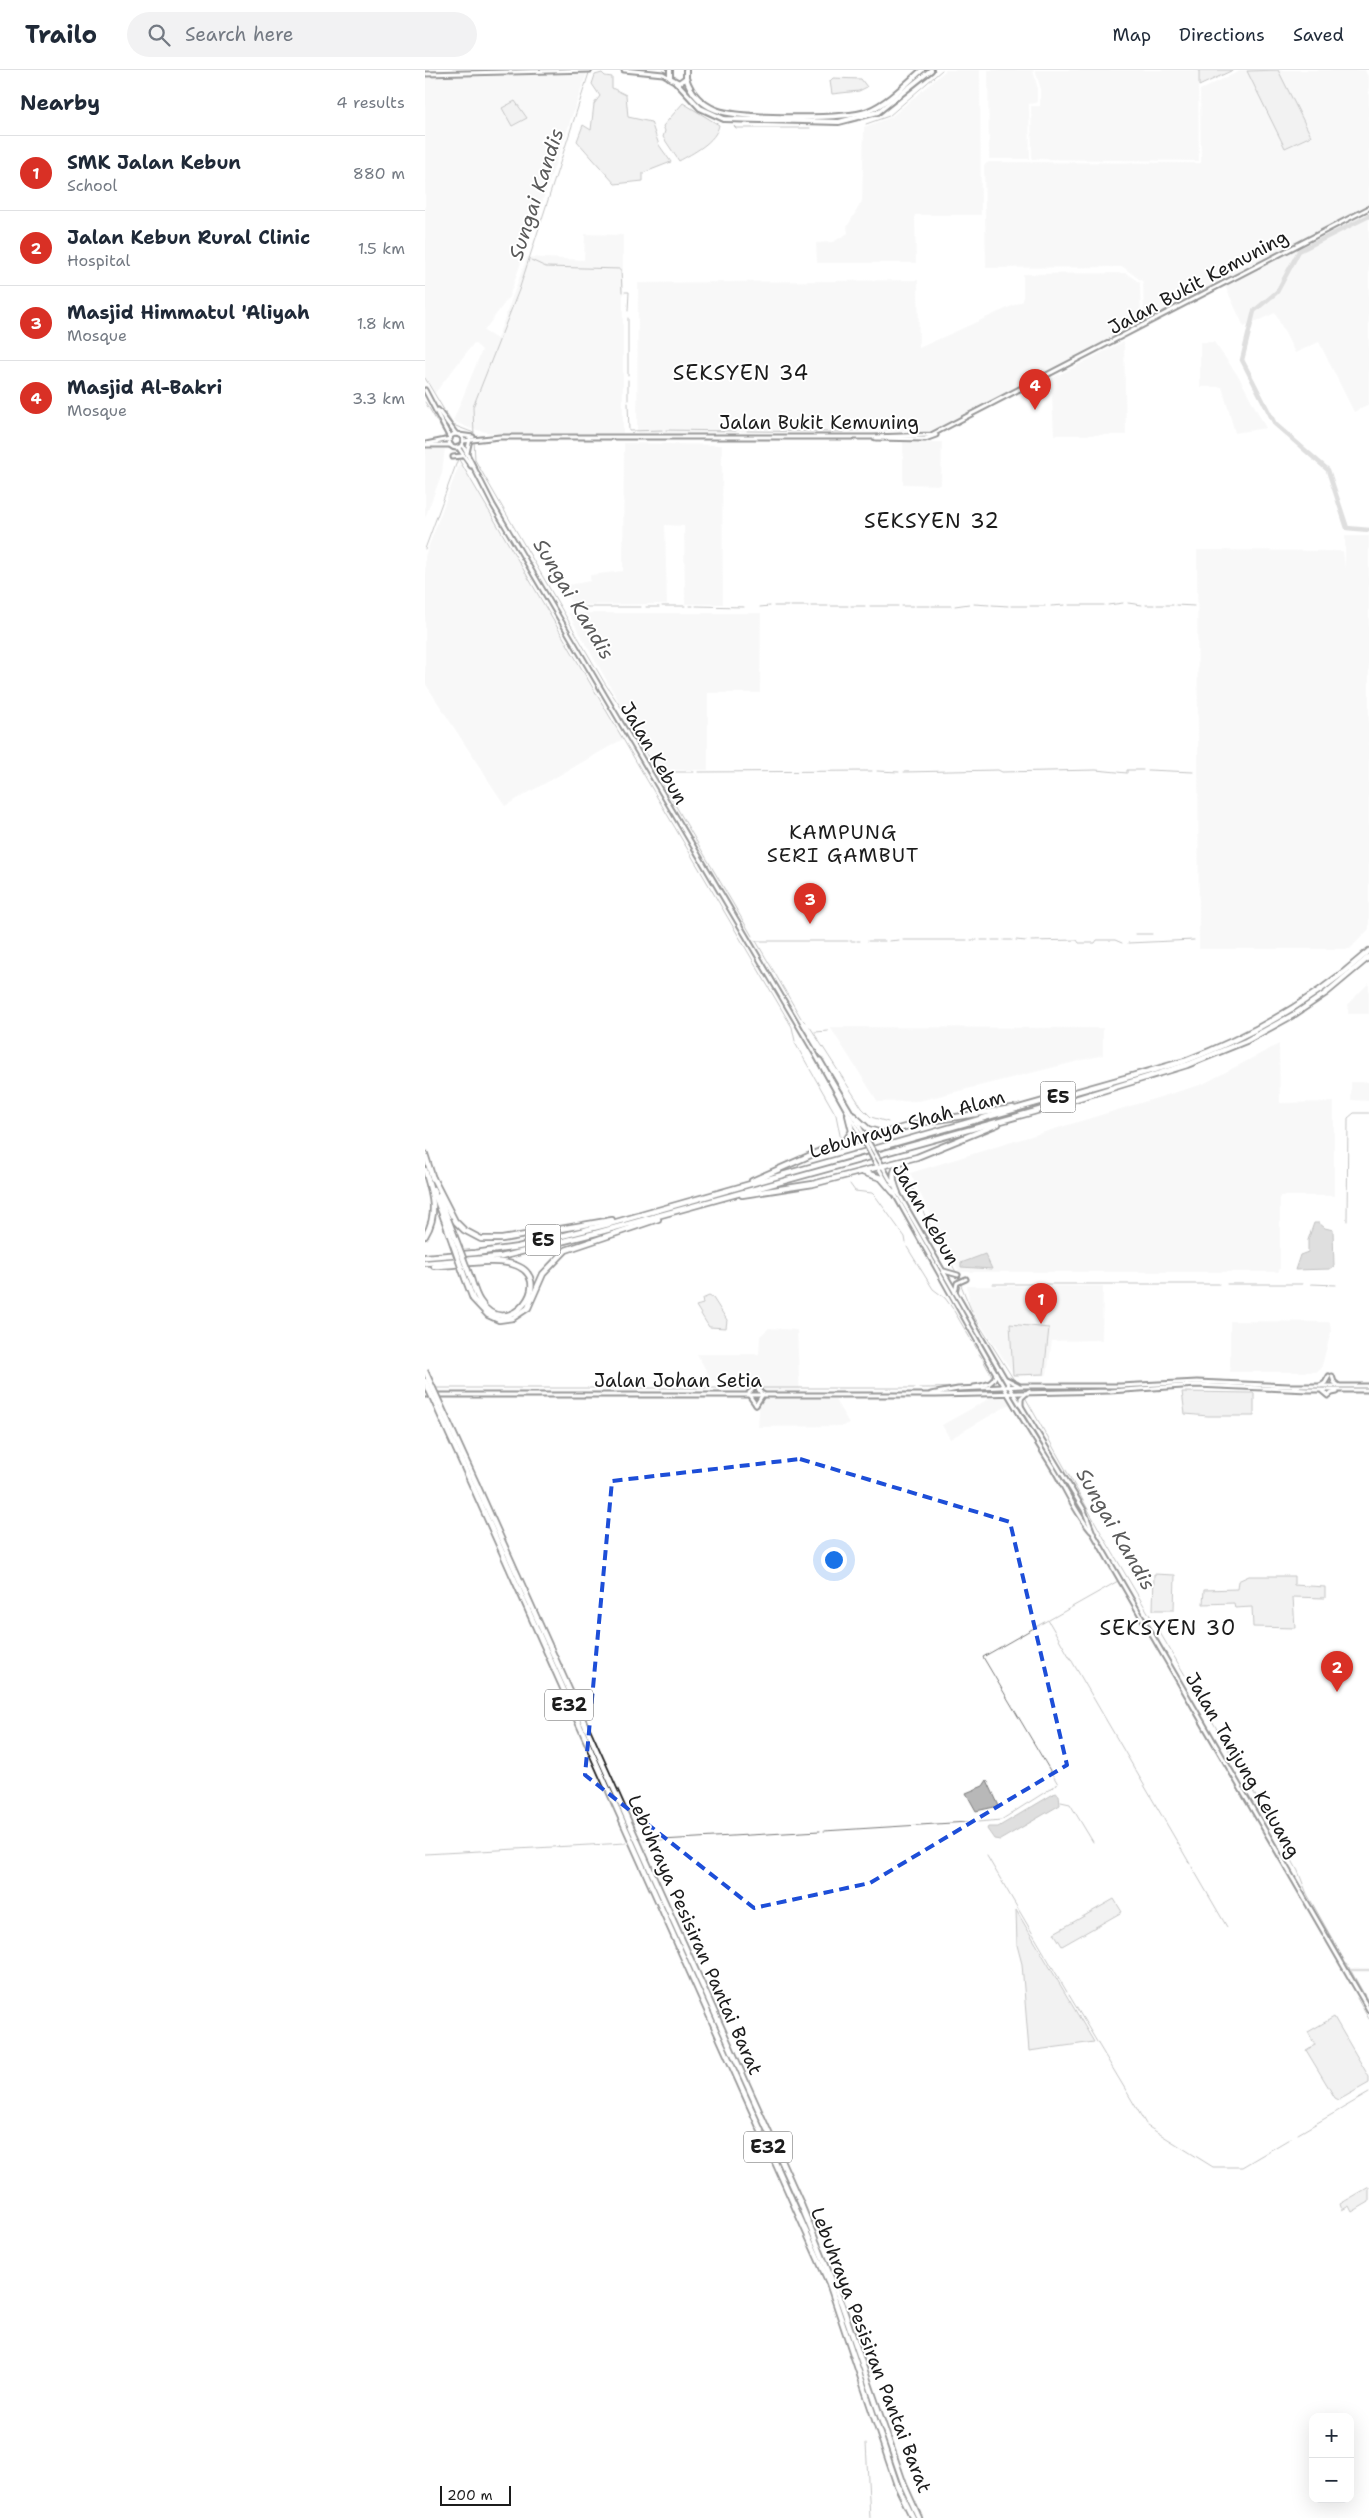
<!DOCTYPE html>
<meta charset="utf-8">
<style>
body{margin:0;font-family:"Shantell Sans",sans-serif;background:#f2f2f3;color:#1f2937}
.controls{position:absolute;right:15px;bottom:15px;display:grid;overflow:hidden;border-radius:10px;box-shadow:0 5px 20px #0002}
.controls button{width:45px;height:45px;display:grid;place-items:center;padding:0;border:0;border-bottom:1px solid #e0e1e3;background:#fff;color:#1f2937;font:25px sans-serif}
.scale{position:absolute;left:15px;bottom:12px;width:71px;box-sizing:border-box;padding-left:5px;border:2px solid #1c1c1c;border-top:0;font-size:14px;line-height:18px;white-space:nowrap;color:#1c1c1c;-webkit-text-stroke:4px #fff;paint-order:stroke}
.you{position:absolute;left:408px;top:1489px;width:18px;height:18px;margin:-12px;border:4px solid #fff;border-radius:50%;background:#1a73e8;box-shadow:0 0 0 8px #1a73e833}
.badge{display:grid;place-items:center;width:32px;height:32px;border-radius:50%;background:#d93025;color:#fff;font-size:16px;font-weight:700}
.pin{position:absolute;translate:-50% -41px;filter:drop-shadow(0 1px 2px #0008)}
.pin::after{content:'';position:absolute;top:26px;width:18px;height:15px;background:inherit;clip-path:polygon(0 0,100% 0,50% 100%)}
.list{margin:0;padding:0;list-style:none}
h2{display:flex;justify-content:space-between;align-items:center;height:65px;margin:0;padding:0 20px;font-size:21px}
h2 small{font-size:16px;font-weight:400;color:#747a83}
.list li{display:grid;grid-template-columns:32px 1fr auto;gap:15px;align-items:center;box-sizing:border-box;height:75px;padding:0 20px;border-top:1px solid #e0e1e3}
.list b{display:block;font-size:19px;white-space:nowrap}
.list p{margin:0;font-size:16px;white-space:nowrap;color:#747a83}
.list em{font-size:16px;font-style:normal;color:#747a83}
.icon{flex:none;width:28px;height:28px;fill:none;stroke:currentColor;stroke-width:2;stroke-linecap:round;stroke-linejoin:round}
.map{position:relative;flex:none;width:944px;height:2448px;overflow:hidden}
header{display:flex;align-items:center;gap:30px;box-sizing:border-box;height:70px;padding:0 25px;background:#fff;border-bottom:1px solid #e0e1e3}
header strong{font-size:24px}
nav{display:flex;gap:28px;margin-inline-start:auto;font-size:18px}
.search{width:350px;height:45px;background:#f2f2f3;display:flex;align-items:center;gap:12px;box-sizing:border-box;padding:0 18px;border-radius:28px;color:#747a83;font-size:19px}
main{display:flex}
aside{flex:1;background:#fff}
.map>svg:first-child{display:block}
.built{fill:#f0f0f0}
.green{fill:#e2e2e2;stroke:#7f7f7f}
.water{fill:#b8b8b8;stroke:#7a7a7a}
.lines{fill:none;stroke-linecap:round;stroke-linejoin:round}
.stream{stroke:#7a7a7a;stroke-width:1}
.canal{stroke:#b8b8b8;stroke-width:2.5}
.river{stroke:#b8b8b8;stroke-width:4.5}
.secondary-casing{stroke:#1c1c1c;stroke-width:7}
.primary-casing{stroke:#1c1c1c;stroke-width:8}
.highway-casing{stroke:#1c1c1c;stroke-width:8}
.secondary{stroke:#fff;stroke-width:3}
.primary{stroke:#fff;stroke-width:4}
.highway{stroke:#fff;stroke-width:4.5}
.secondary-bridge-casing{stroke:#1c1c1c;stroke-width:7;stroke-linecap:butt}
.highway-bridge-casing{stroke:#1c1c1c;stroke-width:8;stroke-linecap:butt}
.secondary-bridge{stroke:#fff;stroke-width:3}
.highway-bridge{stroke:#fff;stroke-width:4.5}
.marked{fill:none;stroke:#1d4ed8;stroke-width:4;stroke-dasharray:10 6;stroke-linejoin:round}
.labels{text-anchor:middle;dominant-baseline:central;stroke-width:4;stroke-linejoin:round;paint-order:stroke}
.shield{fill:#fff;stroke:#606060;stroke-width:1}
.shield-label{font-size:18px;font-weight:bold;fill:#1c1c1c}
.street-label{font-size:19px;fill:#1c1c1c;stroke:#fff}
.water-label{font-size:20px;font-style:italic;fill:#5a5a5a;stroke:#fff}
.neighbourhood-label{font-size:20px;letter-spacing:1px;fill:#1c1c1c;stroke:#fff}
.quarter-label{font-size:21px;letter-spacing:1px;fill:#1c1c1c;stroke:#fff}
</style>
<header>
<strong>Trailo</strong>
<div class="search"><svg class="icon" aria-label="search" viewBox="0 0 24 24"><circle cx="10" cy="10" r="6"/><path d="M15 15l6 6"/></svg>Search here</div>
<nav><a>Map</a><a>Directions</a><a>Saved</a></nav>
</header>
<main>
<aside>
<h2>Nearby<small>4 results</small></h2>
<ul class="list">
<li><span class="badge">1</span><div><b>SMK Jalan Kebun</b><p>School</p></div><em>880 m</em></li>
<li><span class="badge">2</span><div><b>Jalan Kebun Rural Clinic</b><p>Hospital</p></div><em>1.5 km</em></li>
<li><span class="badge">3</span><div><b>Masjid Himmatul 'Aliyah</b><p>Mosque</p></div><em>1.8 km</em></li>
<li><span class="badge">4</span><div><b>Masjid Al-Bakri</b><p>Mosque</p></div><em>3.3 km</em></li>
</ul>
</aside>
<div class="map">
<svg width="944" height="2448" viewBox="0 0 944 2448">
<rect width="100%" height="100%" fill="#fff"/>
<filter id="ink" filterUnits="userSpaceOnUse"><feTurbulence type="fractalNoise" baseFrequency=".02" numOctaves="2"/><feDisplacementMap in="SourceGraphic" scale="10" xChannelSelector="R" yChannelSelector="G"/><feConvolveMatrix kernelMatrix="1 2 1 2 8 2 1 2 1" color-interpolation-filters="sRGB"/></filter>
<g filter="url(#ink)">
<g class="built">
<polygon points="521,0 555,0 556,145 490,145 491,193 392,193 391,173 408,172 423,163 422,157 437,131 439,57 466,47"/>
<polygon points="563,0 608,0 612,16 612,33 604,34 605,89 564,89"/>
<polygon points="610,0 773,0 774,91 607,89 606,36 615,36 615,16"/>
<polygon points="817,0 940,0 944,9 944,134 721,251 719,246 718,212 698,197 561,198 559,95 564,92 776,93 775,20"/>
<polygon points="162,3 84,227 59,261 72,269 102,187 159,190 160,164 198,165 198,365 77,365 46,359 28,351 57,280 49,273 10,323 0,307 0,7"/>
<polygon points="944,142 944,334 929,342 894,272 870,283 850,243 819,257 800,216"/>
<polygon points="701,203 715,213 716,254 510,361 212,363 213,213 493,210 494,278 598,231 598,204"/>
<polygon points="699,271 701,365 629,365 626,309"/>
<polygon points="775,272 789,272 814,307 841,358 810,363 797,317 775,317"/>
<polygon points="478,372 517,372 516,415 478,414"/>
<polygon points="199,373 297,375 298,534 260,534 259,456 240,455 242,534 147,535 138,516 165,511 165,505 198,501"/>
<polygon points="20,378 17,403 0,448 0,379"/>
<polygon points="35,392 198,669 80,736 0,613 0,486"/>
<polygon points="920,466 944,466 944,859 925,879 774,879 772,480 918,481 920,497"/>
<polygon points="143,543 336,543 335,623 283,623 283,700 233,700"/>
<polygon points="944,913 944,944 923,944 923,934"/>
<polygon points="405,957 678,958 678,985 494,1031 453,1032"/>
<polygon points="854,974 855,1033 909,1032 909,1126 855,1126 855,1199 853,1202 534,1202 485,1103 778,1014"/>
<polygon points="926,1012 944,1012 944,1031 926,1030"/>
<polygon points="542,1216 678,1216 677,1270 627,1271 622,1305 590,1306 545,1238"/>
<polygon points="805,1251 905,1252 906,1262 896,1299 891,1302 805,1302"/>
<polygon points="344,1258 372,1260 375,1327 409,1328 424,1353 418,1356 333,1357 336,1311 287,1311 272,1284 334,1284 335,1266"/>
<polygon points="569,1326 580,1326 587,1333 525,1369 517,1355"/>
</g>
<g class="green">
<polygon points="774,0 808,0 774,16"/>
<polygon points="853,0 886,66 860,78 822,1"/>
<polygon points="177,3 180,6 187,7 187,18 201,25 203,47 226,52 234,75 246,92 218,103 218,111 190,114 152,71 158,55 166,60 169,34 175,26 167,14 170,5"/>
<polygon points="408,8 436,9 442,17 434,21 407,24 405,11"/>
<polygon points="90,31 102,48 87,56 77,38"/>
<path d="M 258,33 L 294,55 C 291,72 268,83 254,91 L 238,67 L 240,61 L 238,56 Z"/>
<polygon points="284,1226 288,1228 302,1250 301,1258 284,1257 271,1236 278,1234 277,1229"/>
<polygon points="585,1254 624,1258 619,1304 588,1305"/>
<polygon points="757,1322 829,1323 829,1346 783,1346 760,1344"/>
<polygon points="729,1504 750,1505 749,1540 728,1540"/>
<polygon points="824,1506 869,1506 869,1515 900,1517 900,1528 868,1527 870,1558 828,1557 827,1537 810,1538 809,1533 778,1534 779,1520 812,1519 813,1511"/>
<polygon points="689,1829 697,1842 637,1876 629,1863"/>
<polygon points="591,1840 669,1972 604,1981 597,1894 592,1875"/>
<polygon points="909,1947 944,2007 944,2013 914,2030 910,2028 881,1980 890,1975 883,1962"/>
<polygon points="944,2117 944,2132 927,2142 924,2136 917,2140 915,2134"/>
</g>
<g class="water">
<polygon points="889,1153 894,1153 900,1158 908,1160 909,1196 905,1199 870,1200 875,1185 883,1182 883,1170"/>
<polygon points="560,1184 567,1199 536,1197 536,1193"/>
<polygon points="562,1710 574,1736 551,1741 541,1723 558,1716"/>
<polygon points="630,1723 634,1725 635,1735 575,1770 569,1769 562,1759 563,1757 573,1757"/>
</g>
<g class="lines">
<g class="stream">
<polyline points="441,54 464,46 517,0"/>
<polyline points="309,56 311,58 385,58"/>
<polyline points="106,190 121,197 196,199 197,222"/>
<polyline points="200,222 204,222 203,241"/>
<polyline points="203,305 203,248"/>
<polyline points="0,308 28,355 49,363"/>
<polyline points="203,310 203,330"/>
<polyline points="0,332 3,337"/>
<polyline points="203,333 204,361 237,360"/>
<polyline points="241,360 311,361"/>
<polyline points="322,361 418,362"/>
<polyline points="426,361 433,360"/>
<polyline points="49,366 48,337 94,220 164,3"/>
<polyline points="49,370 50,390 179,612 199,642 231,702 269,702"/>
<polyline points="0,372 18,368 20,365 4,338"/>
<polyline points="33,388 367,957 370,971"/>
<polyline points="0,479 33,389"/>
<polyline points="703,533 717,535"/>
<polyline points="549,534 564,535"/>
<polyline points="567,535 583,536"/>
<polyline points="644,535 679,535"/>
<polyline points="683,535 698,533"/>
<polyline points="721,535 729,535"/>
<polyline points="732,535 739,535"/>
<polyline points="741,535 748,535"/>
<polyline points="751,535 769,536"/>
<polyline points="237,536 260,536"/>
<polyline points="264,536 268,536"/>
<polyline points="271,536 319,537"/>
<polyline points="349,536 363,536"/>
<polyline points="366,536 383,536"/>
<polyline points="386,536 403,536"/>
<polyline points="406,536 423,536"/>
<polyline points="426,536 440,536"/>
<polyline points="445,536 473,536"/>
<polyline points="477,536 488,536"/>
<polyline points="491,536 505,536"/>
<polyline points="507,536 526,536"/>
<polyline points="530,536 544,534"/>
<polyline points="586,536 602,536"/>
<polyline points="605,536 620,536"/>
<polyline points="626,536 640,535"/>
<polyline points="143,537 151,537"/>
<polyline points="156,537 216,537"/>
<polyline points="221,537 234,537"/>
<polyline points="335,537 345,536"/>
<polyline points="723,700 768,702"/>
<polyline points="452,701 474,702"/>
<polyline points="273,702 447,701"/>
<polyline points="479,702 573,700 577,702 671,700 702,703 702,700 718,700"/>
<polyline points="235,709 327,866"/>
<polyline points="711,864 727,864"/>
<polyline points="478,870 542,870"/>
<polyline points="546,870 552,870"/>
<polyline points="556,870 563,870"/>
<polyline points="567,870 575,870"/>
<polyline points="579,870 587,870"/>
<polyline points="591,870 601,871"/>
<polyline points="330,871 423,871"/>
<polyline points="331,871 376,948"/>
<polyline points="425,871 430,871"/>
<polyline points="432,871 435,871"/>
<polyline points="443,871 460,871"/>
<polyline points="464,871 474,870"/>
<polyline points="606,871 652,870 654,873 670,873 672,870 690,870 697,873"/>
<polyline points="703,873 769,870"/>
<polyline points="378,950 380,952"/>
<polyline points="385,957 437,1038 446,1047 463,1052"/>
<polyline points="390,962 403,961"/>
<polyline points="370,973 411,1045 416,1070"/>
<polyline points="479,1100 502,1150 531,1202"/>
<polyline points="425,1114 430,1121 447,1123 451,1127 480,1167 481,1173"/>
<polyline points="922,1151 923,1048 929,1043 944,1043"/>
<polyline points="482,1177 508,1219 520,1228 528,1239"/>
<polyline points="568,1214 794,1214"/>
<polyline points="802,1214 877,1214"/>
<polyline points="886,1214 911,1215"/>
<polyline points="536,1215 547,1242"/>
<polyline points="529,1241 545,1268"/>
<polyline points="548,1245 589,1310"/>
<polyline points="546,1270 548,1272"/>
<polyline points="549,1274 552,1279"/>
<polyline points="554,1284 557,1288"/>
<polyline points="558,1290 564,1301"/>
<polyline points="11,1318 327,1318"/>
<polyline points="334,1318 490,1318"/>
<path d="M 494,1318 C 509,1318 558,1318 568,1308 L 565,1302"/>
<polyline points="600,1327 679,1468 760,1605"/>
<polyline points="624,1550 693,1511"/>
<polyline points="764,1611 833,1730 873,1801 882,1824 919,1890"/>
<polyline points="636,1732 645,1734 668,1772"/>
<polyline points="553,1752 576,1750 633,1714 558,1587 623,1550 765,1794"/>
<polyline points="399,1761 543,1752"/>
<polyline points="219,1771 395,1761"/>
<polyline points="0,1784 201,1773"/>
<polyline points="562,1786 642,1922"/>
<polyline points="767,1797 802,1857"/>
<polyline points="922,1894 944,1933"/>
<polyline points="644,1925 721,2054"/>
<polyline points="932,1928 944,1949"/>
<polyline points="722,2056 788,2097 817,2097 866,2068"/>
<polyline points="873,2064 944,2023"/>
<polyline points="441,2373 445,2448"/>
</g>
<polyline class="canal" points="925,1900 944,1900"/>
<polyline class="river" points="944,146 874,181 852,222 829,241 817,290 850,354 903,400 922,458 944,460"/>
<g class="secondary-casing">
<g id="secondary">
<polyline points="199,0 238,4 245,8"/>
<polyline points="0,4 165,0"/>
<polyline points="0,320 25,368"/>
<polyline points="13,340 31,364"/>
<circle cx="31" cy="371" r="7"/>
<polyline points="34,365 48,367"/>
<polyline points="451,368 500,369 511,365"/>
<polyline points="38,371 75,367 448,367 506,365 944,138"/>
<polyline points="1,374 25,369"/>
<polyline points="37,374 68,435 389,982 441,1075"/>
<polyline points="0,375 26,375"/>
<polyline points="33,377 46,396"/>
<polyline points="42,383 45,369"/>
<polyline points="28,387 37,386"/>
<polyline points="395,990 444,1073"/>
<polyline points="454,1090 468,1115"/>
<polyline points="450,1092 463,1114"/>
<path d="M 468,1121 C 520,1212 569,1305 625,1393 C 639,1415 649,1441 666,1461"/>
<polyline points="473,1123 587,1321 659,1440 668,1463 944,1940"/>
<polyline points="519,1201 533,1205"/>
<polyline points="530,1222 532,1213 541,1209"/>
<polyline points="907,1306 909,1312 914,1316"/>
<polyline points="581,1309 593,1315"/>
<polyline points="895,1316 900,1313 904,1306"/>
<path d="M 549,1317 C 560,1315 569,1315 571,1303"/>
<polyline points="897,1321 903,1326 907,1323 912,1322"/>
<polyline points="324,1323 331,1316 336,1323"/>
<polyline points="506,1324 533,1319 598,1316 695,1316 772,1312 864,1316 944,1316"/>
<polyline points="0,1325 511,1325 685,1321 772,1315 883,1320 944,1320"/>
<polyline points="324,1325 331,1335"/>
<polyline points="331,1335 338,1324"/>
<polyline points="596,1336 596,1328 604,1321"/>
</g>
</g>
<g class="primary-casing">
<g id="primary">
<polyline points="245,0 245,8 254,13 261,8 261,0"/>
<path d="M 261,8 C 266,23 276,34 291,40 C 314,49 419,50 443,41 C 463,33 481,14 497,0"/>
<polyline points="251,12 275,38 299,49 414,52 453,42 506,0"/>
</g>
</g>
<g class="highway-casing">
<g id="highway">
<polyline points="429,1046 443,1059 457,1063"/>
<polyline points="419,1073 427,1061 423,1045"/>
<polyline points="0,1084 8,1109"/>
<path d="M 0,1100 C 7,1124 14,1144 0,1166"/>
<polyline points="437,1102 456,1108 468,1122"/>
<polyline points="8,1108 30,1151 39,1160 56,1169 77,1169 187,1150"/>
<polyline points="327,1111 395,1081 494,1053 588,1038"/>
<polyline points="8,1120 19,1149"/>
<path d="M 473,1123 C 468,1111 465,1101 476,1092"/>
<polyline points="317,1125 388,1114 492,1087 573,1054"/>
<polyline points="14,1126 23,1149"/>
<path d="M 0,1187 L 50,1183 L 93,1177 L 184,1154 L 760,991 C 829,965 889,930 944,881"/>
<polyline points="0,1193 76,1187 171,1163 608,1042 762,995 821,971 870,944 901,923 944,887"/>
<path d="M 9,1196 C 32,1196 66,1188 87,1194 C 135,1207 82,1275 55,1231 C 50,1224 48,1214 45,1206"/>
<polyline points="40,1208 48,1229 63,1245 74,1250 88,1248 103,1238 118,1204 141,1180 233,1149"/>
<polyline points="52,1415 375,2132 417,2235 479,2415 494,2448"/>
<polyline points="48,1417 404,2213 472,2415 488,2448"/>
</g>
</g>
<use href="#secondary" class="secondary"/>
<use href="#primary" class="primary"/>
<use href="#highway" class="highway"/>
<g class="secondary-bridge-casing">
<g id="secondary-bridge">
<polyline points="444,1073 454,1090"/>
<polyline points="441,1075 450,1092"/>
</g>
</g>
<g class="highway-bridge-casing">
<g id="highway-bridge">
<polyline points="19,1149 40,1208"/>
<polyline points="23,1149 45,1206"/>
<polyline points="0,1301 52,1415"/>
<polyline points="0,1311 48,1417"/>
</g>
</g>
<use href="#secondary-bridge" class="secondary-bridge"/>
<use href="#highway-bridge" class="highway-bridge"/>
</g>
</g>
<path d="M0 0H944V2448H0ZM 375,1389 L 585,1452 L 642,1695 L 445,1813 L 329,1838 L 160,1705 L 187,1411 Z" fill="#fff" fill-opacity=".55" fill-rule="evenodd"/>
<path class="marked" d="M 375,1389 L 585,1452 L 642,1695 L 445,1813 L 329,1838 L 160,1705 L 187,1411 Z"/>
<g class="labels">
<g class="shield">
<rect x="615.5" y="1011.5" width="35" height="31" rx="4"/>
<rect x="100.5" y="1154.5" width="35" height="31" rx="4"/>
<rect x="120" y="1619.5" width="48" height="31" rx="4"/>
<rect x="319" y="2061.5" width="48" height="31" rx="4"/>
</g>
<g class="shield-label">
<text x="633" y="1027">E5</text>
<text x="118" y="1170">E5</text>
<text x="144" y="1635">E32</text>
<text x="343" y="2077">E32</text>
</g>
<g class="street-label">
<text transform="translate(773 212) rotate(-28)">Jalan Bukit Kemuning</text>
<text x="394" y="352">Jalan Bukit Kemuning</text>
<text transform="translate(229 683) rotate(60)">Jalan Kebun</text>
<text transform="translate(482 1054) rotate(-16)">Lebuhraya Shah Alam</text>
<text transform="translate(501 1144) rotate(60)">Jalan Kebun</text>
<text x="253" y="1310">Jalan Johan Setia</text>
<text transform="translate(818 1695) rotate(60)">Jalan Tanjung Keluang</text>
<text transform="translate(270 1865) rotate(66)">Lebuhraya Pesisiran Pantai Barat</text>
<text transform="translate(446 2280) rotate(69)">Lebuhraya Pesisiran Pantai Barat</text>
</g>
<g class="water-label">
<text transform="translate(111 124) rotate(-72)">Sungai Kandis</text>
<text transform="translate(149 529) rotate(59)">Sungai Kandis</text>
<text transform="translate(691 1459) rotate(60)">Sungai Kandis</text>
</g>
<g class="neighbourhood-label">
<text x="418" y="762">KAMPUNG<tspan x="418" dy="23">SERI GAMBUT</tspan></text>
</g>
<g class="quarter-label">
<text x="316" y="303">SEKSYEN 34</text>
<text x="507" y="451">SEKSYEN 32</text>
<text x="743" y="1558">SEKSYEN 30</text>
</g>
</g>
</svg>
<div class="controls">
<button>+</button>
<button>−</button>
</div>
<div class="scale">200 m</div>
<div class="you"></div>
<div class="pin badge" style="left:616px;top:1254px">1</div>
<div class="pin badge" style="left:912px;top:1622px">2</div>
<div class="pin badge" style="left:385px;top:854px">3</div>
<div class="pin badge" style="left:610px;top:340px">4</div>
</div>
</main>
